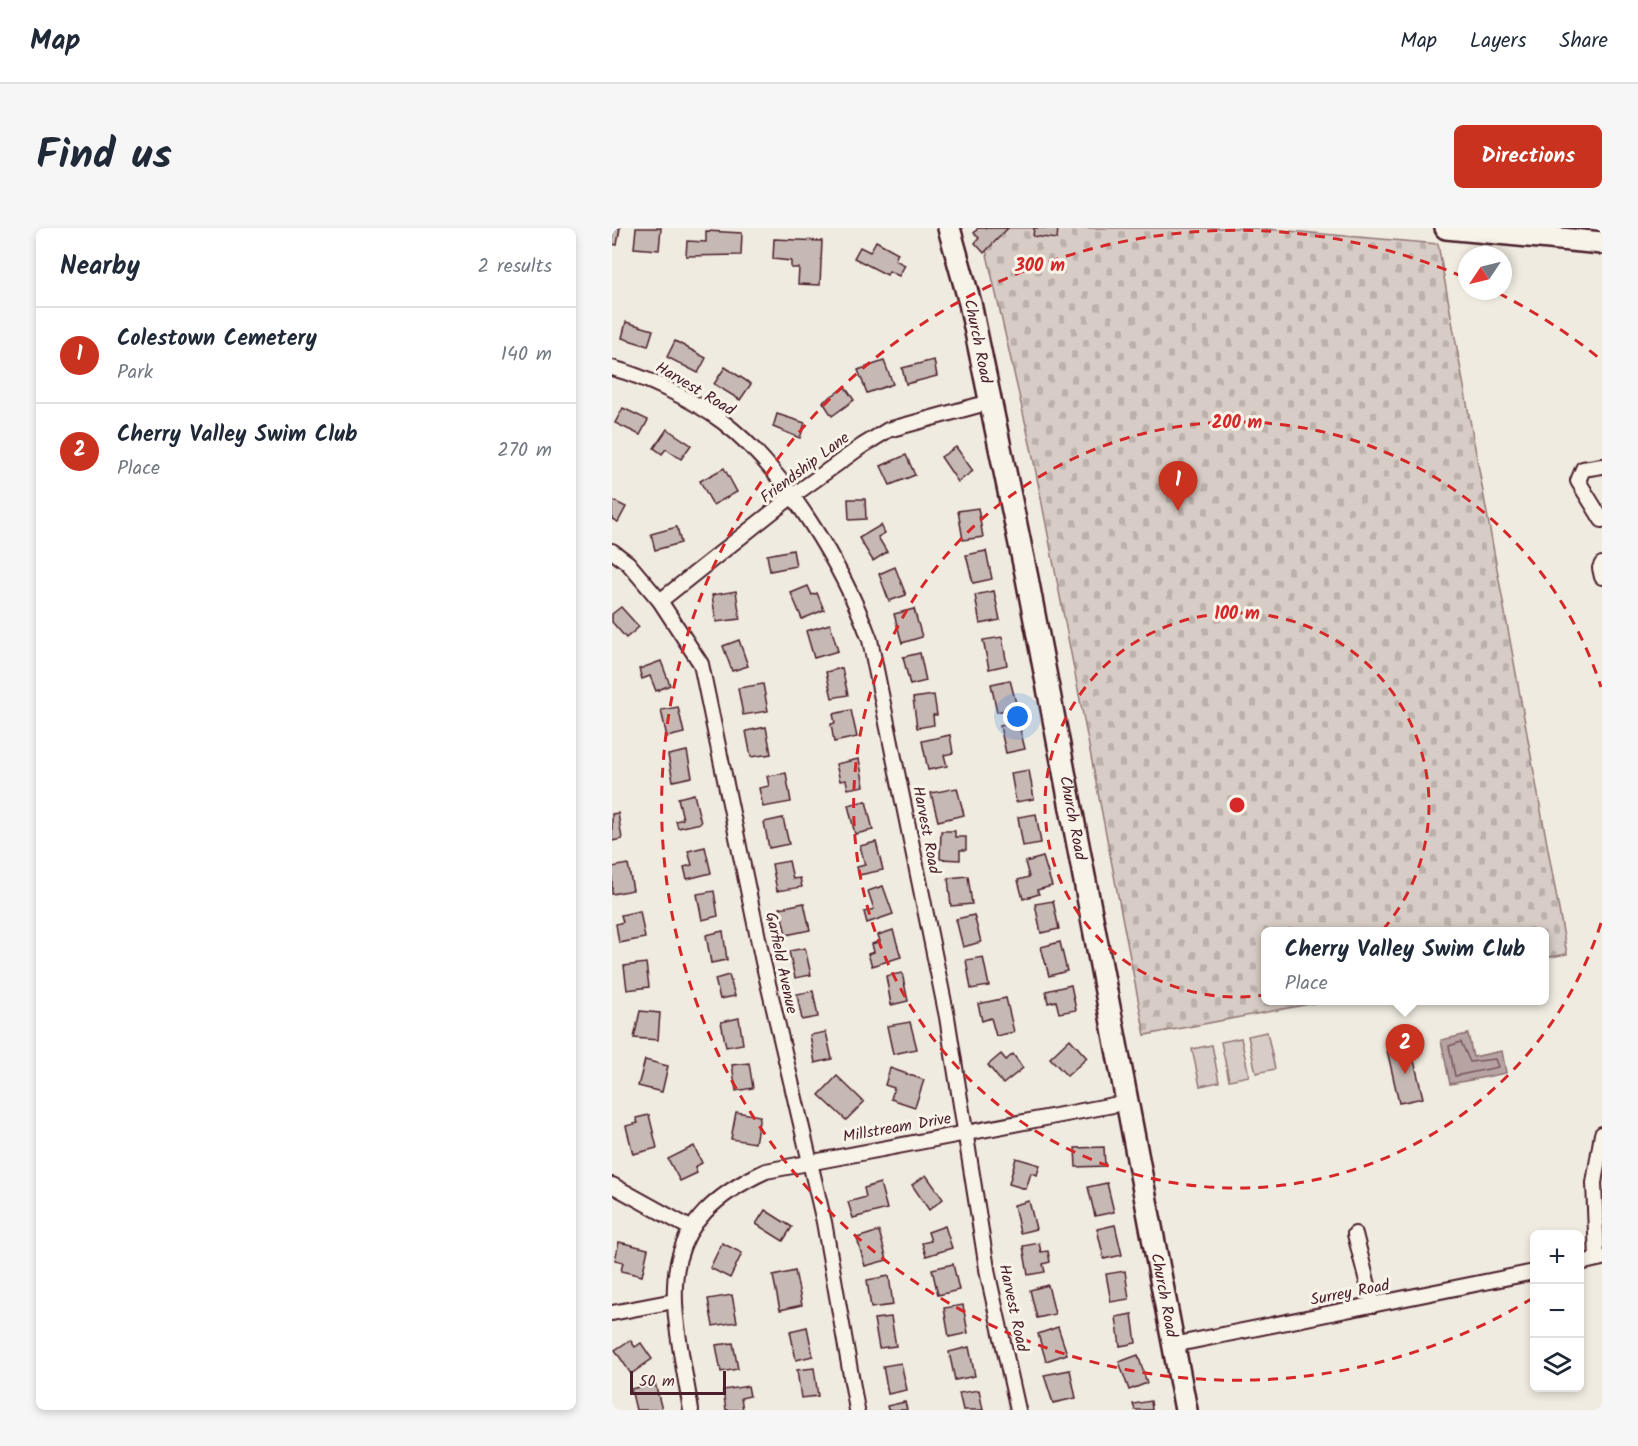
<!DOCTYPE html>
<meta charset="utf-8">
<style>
body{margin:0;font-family:Kalam,sans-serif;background:#f6f6f7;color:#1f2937}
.controls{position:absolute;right:18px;bottom:18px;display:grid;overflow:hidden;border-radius:9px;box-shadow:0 3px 9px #0003}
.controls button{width:54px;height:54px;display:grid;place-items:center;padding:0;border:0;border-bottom:2px solid #e0e1e3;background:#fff;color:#1f2937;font:30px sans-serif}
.compass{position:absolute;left:846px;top:18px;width:54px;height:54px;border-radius:50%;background:#fff;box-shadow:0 3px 9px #0003;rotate:235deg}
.scale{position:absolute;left:18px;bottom:15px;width:96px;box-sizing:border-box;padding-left:6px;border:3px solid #4a1f2b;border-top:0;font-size:16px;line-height:21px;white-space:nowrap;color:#4a1f2b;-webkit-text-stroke:4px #f7f3e8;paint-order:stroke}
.you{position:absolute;left:406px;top:489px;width:21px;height:21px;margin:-15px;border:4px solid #fff;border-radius:50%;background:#1a73e8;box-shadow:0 0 0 9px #1a73e833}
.badge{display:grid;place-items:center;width:39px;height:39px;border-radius:50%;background:#c8321e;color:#fff;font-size:20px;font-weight:700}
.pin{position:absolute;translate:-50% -50px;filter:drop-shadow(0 2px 3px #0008)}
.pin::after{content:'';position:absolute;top:32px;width:21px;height:18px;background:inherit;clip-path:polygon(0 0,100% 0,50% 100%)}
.popup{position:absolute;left:649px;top:699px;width:288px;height:78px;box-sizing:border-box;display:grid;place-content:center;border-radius:9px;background:#fff;filter:drop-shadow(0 2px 4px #0005);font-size:20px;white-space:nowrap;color:#747a83}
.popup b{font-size:22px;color:#1f2937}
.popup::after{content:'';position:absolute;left:50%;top:100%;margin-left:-12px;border:12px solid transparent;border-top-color:#fff}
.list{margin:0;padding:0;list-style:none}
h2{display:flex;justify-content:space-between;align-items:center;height:78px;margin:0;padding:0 24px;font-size:26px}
h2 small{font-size:20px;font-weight:400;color:#747a83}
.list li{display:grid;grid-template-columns:39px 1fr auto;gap:18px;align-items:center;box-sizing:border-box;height:96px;padding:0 24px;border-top:2px solid #e0e1e3}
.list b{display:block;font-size:22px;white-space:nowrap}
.list p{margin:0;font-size:20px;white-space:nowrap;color:#747a83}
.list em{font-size:20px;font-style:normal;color:#747a83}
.icon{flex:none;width:33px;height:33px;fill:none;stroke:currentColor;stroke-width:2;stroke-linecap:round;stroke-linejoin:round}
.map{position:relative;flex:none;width:990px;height:1182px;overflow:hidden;border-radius:9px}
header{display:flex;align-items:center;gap:36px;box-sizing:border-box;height:84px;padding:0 30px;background:#fff;border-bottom:2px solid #e0e1e3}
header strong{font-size:28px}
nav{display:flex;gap:33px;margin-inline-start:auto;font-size:21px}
.intro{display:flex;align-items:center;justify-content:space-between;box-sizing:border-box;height:144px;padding:0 36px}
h1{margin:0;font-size:42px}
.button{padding:15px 27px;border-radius:9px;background:#c8321e;color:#fff;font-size:21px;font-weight:700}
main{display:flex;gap:36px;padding:0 36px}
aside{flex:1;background:#fff;border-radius:9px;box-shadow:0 3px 9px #0003}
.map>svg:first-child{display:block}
.grass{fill:#d8cdc6;stroke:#917678;stroke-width:1.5}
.cemetery{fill:url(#cemetery-stones);stroke:#917678;stroke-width:1.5}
.water{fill:#b7a4a2;stroke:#8b6f72;stroke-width:1.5}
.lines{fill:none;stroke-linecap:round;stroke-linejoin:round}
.shore{stroke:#76545b;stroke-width:1.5}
.building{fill:#c6b8b3;stroke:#4a1f2b;stroke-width:1.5}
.street-casing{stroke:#4a1f2b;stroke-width:18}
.primary-casing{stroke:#4a1f2b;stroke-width:26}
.street{stroke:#f7f3e8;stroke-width:14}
.primary{stroke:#f7f3e8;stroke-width:21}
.ring{fill:none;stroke:#d62828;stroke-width:3;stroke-dasharray:10 8}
.labels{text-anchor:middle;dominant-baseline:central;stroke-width:6;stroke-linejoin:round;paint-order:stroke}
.street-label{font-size:16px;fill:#4a1f2b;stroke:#f7f3e8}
.centre{fill:#d62828;stroke:#f7f3e8;stroke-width:3}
.ring-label{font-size:18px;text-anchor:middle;font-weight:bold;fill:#d62828;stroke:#f7f3e8;stroke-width:6;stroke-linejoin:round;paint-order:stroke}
</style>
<header>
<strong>Map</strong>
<nav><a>Map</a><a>Layers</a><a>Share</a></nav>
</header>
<div class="intro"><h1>Find us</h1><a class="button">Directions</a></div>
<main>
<aside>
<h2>Nearby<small>2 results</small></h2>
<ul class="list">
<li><span class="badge">1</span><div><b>Colestown Cemetery</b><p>Park</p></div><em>140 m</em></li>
<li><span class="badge">2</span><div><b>Cherry Valley Swim Club</b><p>Place</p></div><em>270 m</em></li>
</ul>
</aside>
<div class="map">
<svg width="990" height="1182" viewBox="0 0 990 1182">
<defs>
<pattern id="cemetery-stones" width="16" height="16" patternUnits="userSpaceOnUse" patternTransform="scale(1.5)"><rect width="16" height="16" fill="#d8cdc6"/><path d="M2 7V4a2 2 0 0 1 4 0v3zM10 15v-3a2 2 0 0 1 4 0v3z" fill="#bbb0aa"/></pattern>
</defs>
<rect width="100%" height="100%" fill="#f0ebe0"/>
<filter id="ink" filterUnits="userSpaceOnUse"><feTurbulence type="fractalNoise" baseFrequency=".0167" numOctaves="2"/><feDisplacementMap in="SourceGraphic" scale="12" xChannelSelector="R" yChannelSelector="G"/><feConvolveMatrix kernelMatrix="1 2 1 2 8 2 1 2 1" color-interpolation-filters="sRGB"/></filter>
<g filter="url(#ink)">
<g class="grass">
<polygon points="655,804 663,841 644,845 636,808"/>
<polygon points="629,810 637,848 617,852 609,814"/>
<polygon points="600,817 607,854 588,858 580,821"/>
</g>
<polygon class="cemetery" points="369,0 643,0 826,16 955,726 933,730 932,704 654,704 654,772 713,773 533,807 420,224"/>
<polygon class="water" points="856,806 861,829 890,823 894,845 838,856 829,812"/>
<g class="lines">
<polygon class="shore" points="849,814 858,834 883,831 886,839 843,848 837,818"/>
</g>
<g class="building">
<polygon points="0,0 8,0 5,17 0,16"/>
<polygon points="24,0 49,0 47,22 22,20"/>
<polygon points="366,0 396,0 372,25 363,15 367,10 362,5"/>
<polygon points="422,0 446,0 445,11 421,8"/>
<polygon points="94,3 130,5 129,27 74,28 75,13 94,14"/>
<polygon points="162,11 210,13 208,57 186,56 187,40 179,40 179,33 161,31"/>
<polygon points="264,13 286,25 283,32 293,37 287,48 277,43 275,47 242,30 248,19 258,24"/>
<polygon points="14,94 41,102 36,118 10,110"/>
<polygon points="63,113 94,130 86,145 55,129"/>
<polygon points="322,132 325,148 294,156 290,140"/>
<polygon points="272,133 281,156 255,165 246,142"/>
<polygon points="113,139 139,156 128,172 102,156"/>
<polygon points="233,159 242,172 220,188 211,174"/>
<polygon points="11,180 36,192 28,207 3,195"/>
<polygon points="165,186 193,195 188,210 161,199"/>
<polygon points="55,201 79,217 69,231 54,221 50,226 42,220"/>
<polygon points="344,219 361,243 346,254 329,229"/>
<polygon points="294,227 303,247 278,257 269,238"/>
<polygon points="112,240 125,264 101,277 88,253"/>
<polygon points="236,271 253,271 254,291 237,292"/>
<polygon points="0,272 14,279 6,294 0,291"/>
<polygon points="366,280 371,309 351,312 346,283"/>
<polygon points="269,297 273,305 266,309 275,324 261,333 247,310"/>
<polygon points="65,299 69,315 43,322 39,306"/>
<polygon points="181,322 184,338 158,343 155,327"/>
<polygon points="374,323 380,351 361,355 354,327"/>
<polygon points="283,339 294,367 277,373 267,346"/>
<polygon points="196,358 200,367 205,365 212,382 190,391 179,365"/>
<polygon points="124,363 128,391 104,394 100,367"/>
<polygon points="382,363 388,392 368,396 363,367"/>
<polygon points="9,379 27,399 14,410 0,394 0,386"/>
<polygon points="302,381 310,409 290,415 282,386"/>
<polygon points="218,396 226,423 202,430 194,403"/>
<polygon points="390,409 395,437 377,441 371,412"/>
<polygon points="127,412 136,438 120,443 111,418"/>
<polygon points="308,425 314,453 298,457 291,429"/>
<polygon points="49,433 58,457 44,463 38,448 30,451 27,441"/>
<polygon points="230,440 236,467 220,470 214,444"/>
<polygon points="398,452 405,479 385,484 379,456"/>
<polygon points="151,456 156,483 131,487 126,460"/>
<polygon points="322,467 325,487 321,487 322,497 305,500 301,470"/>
<polygon points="66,479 72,505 55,509 49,482"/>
<polygon points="239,482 245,509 222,514 219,496 223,495 221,486"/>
<polygon points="406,493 413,521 394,525 388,498"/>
<polygon points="154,499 159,526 139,529 134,503"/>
<polygon points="338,507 341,525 332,527 335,538 316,542 310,513"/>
<polygon points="75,523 80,549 61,553 56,527"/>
<polygon points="247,531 252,558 236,561 234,552 228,553 224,536"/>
<polygon points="417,542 422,571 404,574 399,545"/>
<polygon points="174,545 179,574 151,579 147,560 157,558 155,548"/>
<polygon points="345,560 352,587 326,593 319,565"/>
<polygon points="82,566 89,595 66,600 64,593 71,591 66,570"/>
<polygon points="254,573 261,602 243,606 236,577"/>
<polygon points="6,585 10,611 0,613 0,586"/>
<polygon points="424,586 429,615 411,618 406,589"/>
<polygon points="171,590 177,616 157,620 152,594"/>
<polygon points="329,603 343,603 343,609 354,609 354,622 348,622 348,632 328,631"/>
<polygon points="264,614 271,642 247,647 245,639 253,637 248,618"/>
<polygon points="93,619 99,645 75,651 72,639 80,637 76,623"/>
<polygon points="431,629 440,658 425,662 427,666 411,671 406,652 417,649 413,634"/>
<polygon points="177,633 181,651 188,650 190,659 165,663 160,636"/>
<polygon points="16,636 21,662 0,666 0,639"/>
<polygon points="356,648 360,676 339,678 336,650"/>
<polygon points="271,658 281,686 255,695 252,684 262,681 256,663"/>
<polygon points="102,663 106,688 90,692 85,666"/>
<polygon points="441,673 447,701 429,705 423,676"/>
<polygon points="192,675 198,702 174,707 168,680"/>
<polygon points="28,683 33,710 7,715 4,696 11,694 9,687"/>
<polygon points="362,687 369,714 351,719 344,691"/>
<polygon points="281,702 289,729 260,738 256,726 262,724 260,716 268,713 266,707"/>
<polygon points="111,703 115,732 99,735 94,707"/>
<polygon points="448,714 455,743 437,748 429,719"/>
<polygon points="193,720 199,747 183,750 177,723"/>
<polygon points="371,729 377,758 359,761 354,732"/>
<polygon points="34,735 37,759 15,762 12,738"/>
<polygon points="290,745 296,773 279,777 274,748"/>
<polygon points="117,747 123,768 108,771 103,751"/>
<polygon points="459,757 464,782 447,785 444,773 436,775 434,763"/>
<polygon points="201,763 206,789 190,792 185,766"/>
<polygon points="394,770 402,804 384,808 379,790 370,793 366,776"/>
<polygon points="28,783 48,785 46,812 22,810"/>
<polygon points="127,790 131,816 114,819 109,794"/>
<polygon points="298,794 305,821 281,826 275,798"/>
<polygon points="214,804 220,831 203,835 198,807"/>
<polygon points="458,811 475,830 455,848 438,830"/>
<polygon points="798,816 811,870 787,875 775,822"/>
<polygon points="389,826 394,832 401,826 411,840 391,856 376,837"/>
<polygon points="33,832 56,838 50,864 26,858"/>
<polygon points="137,835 141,860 124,863 120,837"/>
<polygon points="278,840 312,852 303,879 279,871 282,860 273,857"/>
<polygon points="225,848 252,874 234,892 207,867"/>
<polygon points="124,884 148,888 143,915 119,911"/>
<polygon points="37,887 45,920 21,926 14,898 26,895 24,890"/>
<polygon points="82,918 90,935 83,939 85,945 68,953 56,931"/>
<polygon points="492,919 493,938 464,939 463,920"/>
<polygon points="404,930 428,937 425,947 419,945 414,961 397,956"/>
<polygon points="314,947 331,971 317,982 300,957"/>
<polygon points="268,955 275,981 241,990 236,974 254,969 252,960"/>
<polygon points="495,955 502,984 483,988 476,959"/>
<polygon points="417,973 424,1001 408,1005 402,977"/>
<polygon points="153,982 180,999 171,1013 144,996"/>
<polygon points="503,997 510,1027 492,1031 485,1001"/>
<polygon points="333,998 340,1020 314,1028 310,1015 319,1013 316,1004"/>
<polygon points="267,1003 275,1032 253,1038 245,1010"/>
<polygon points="7,1014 36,1021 30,1048 9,1043 11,1034 3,1032"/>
<polygon points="110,1015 130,1025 118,1050 98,1040"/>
<polygon points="427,1015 429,1024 436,1023 438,1034 431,1036 433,1044 416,1047 411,1018"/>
<polygon points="341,1036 347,1062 326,1067 320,1041"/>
<polygon points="183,1043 190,1077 168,1082 161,1048"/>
<polygon points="513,1043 517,1071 499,1074 494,1046"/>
<polygon points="277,1048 281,1077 259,1080 255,1052"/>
<polygon points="436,1057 443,1086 425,1090 418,1062"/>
<polygon points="120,1067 125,1094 101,1098 96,1071"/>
<polygon points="351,1077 356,1105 337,1109 332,1080"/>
<polygon points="520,1086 524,1115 508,1118 504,1089"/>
<polygon points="279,1089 284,1118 267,1120 262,1091"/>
<polygon points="195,1099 201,1128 184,1132 178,1103"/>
<polygon points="446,1099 455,1126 434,1133 426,1106"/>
<polygon points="18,1112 23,1119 29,1115 40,1131 19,1146 3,1122"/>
<polygon points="121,1115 126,1141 109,1144 104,1117"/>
<polygon points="357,1119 363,1148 343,1152 337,1124"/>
<polygon points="526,1127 535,1155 517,1162 507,1134"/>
<polygon points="289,1135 295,1162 276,1166 271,1138"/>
<polygon points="202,1140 206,1168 189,1170 185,1142"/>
<polygon points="458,1142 464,1170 441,1175 432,1147"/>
<polygon points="43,1155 50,1182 24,1182 19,1161"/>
<polygon points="136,1158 138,1168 129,1170 131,1182 114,1182 111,1162"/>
<polygon points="367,1162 371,1182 351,1182 347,1165"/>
<polygon points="539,1173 540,1182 523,1182 521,1176"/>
<polygon points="293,1174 295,1182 276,1182 275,1178"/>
</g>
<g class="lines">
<g class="street-casing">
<g id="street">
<path d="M 0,140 C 34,149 82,172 111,194 C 172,240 232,340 258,412 L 335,789 L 376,1047 L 406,1182"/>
<polyline points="990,238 971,241 966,253 990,292"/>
<polyline points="0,323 16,335 48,373 89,436 151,734 212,994 245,1182"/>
<polyline points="990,336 988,340 990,349"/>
<polyline points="48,373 179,269 250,218 276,202 378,174"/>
<polyline points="0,957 78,1000"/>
<polyline points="743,1006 761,1077"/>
<polyline points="985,1031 982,955 990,906"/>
<polyline points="968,1035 990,1030"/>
<polyline points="0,1085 62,1073"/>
<polyline points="561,1117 922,1044"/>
<path d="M 79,1182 C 61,1073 33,999 154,943 L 517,874"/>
</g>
</g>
<g class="primary-casing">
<g id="primary">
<path id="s1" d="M 337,0 L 358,75 L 415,350 L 574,1182"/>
<polyline points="834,0 990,15"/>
</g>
</g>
<use href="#street" class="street"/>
<use href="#primary" class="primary"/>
</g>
</g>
<g class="ring">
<circle cx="625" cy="577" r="192"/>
<path d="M989 695A383 383 0 1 1 989 459"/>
<path d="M921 1070A575 575 0 1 1 854 50M886 65A575 575 0 0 1 987 130"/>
</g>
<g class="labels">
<g class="street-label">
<text stroke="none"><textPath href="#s1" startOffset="117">Church Road</textPath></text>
<text transform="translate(83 161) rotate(31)">Harvest Road</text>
<text transform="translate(193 240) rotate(-37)">Friendship Lane</text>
<text stroke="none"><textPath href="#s1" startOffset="603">Church Road</textPath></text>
<text transform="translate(314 602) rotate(79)">Harvest Road</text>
<text transform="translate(169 735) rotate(78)">Garfield Avenue</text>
<text transform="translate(285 900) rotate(-10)">Millstream Drive</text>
<text transform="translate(738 1065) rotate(-11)">Surrey Road</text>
<text stroke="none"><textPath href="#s1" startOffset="1089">Church Road</textPath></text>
<text transform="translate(401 1080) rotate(78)">Harvest Road</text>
</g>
</g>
<circle cx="625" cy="577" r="9" class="centre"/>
<g class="ring-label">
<text x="428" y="43">300 m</text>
<text x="625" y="200">200 m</text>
<text x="625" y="391">100 m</text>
</g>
</svg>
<div class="controls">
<button>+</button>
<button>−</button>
<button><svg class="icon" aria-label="layers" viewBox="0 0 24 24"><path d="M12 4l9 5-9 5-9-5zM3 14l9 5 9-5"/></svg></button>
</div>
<svg class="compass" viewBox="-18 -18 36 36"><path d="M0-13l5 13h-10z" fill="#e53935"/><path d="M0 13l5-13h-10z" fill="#747a83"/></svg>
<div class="scale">50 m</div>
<div class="you"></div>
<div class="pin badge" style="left:566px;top:283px">1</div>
<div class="pin badge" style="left:793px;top:846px">2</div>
<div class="popup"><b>Cherry Valley Swim Club</b>Place</div>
</div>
</main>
